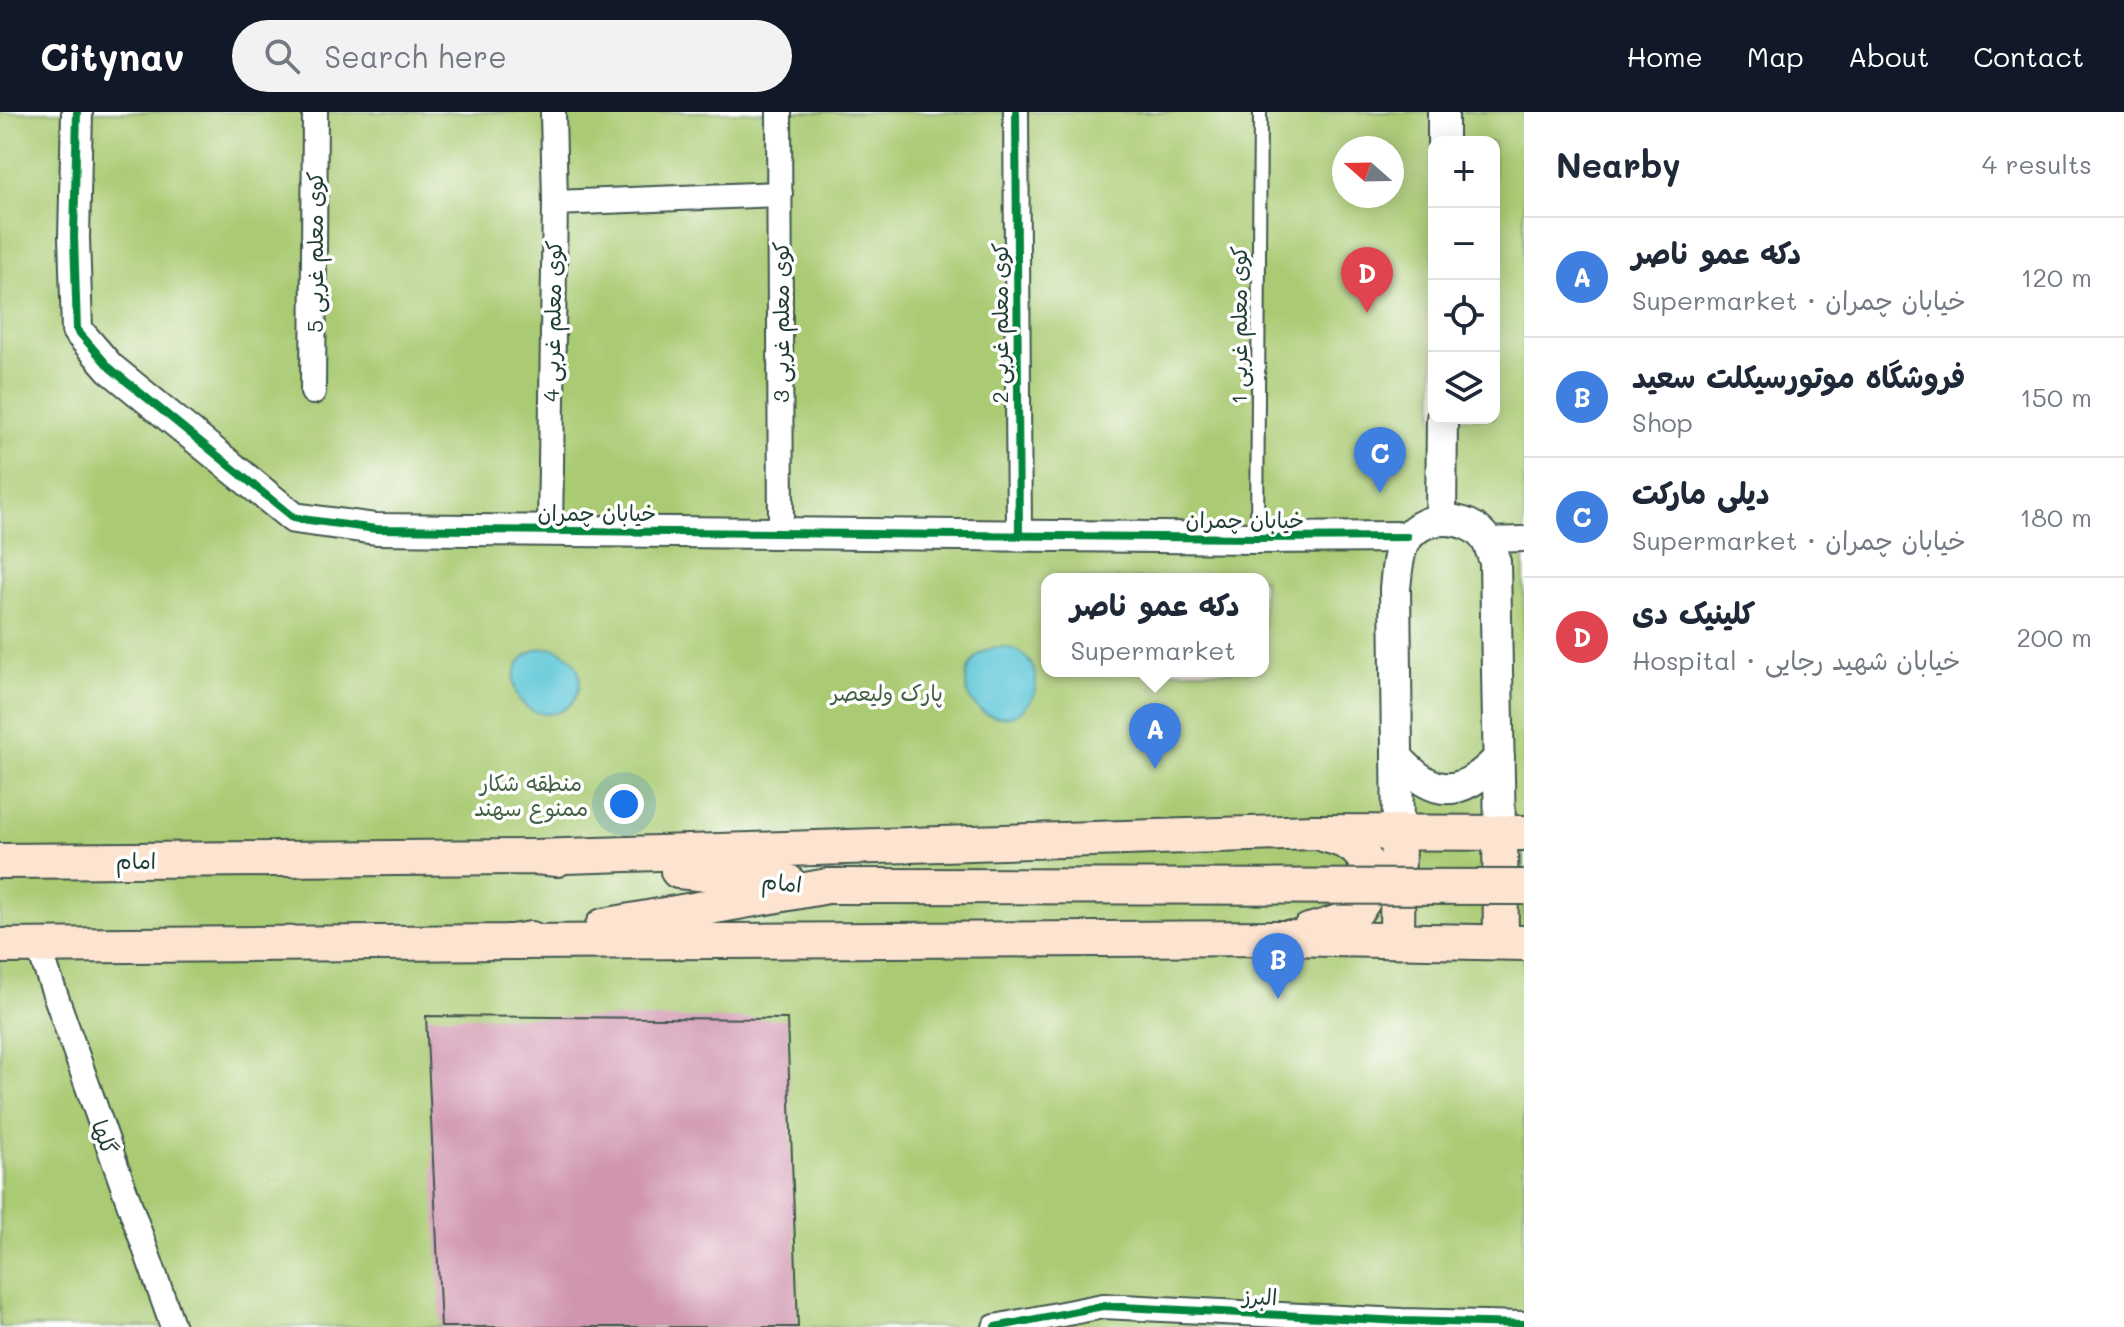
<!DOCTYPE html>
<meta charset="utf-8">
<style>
body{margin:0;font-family:Mali,"Playpen Sans Arabic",sans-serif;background:#f2f2f3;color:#1f2937}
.controls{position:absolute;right:24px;top:24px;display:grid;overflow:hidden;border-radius:16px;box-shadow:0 4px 20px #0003}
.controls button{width:72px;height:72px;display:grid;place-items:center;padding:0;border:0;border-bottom:2px solid #e0e1e3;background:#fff;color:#1f2937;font:40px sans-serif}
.compass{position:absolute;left:1332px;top:24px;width:72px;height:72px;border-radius:50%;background:#fff;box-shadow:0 4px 20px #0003;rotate:290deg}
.you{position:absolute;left:624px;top:692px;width:28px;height:28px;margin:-20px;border:6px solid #fff;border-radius:50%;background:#1a73e8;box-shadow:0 0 0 12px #1a73e833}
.badge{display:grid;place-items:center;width:52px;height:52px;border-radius:50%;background:#111827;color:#fff;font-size:26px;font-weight:700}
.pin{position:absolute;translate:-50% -66px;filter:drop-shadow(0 2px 4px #0008)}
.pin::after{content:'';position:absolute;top:42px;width:28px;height:24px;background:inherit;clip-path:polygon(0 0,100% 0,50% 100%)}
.popup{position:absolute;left:1041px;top:461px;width:228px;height:104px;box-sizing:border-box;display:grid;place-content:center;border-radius:16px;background:#fff;filter:drop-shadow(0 2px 6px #0005);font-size:26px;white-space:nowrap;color:#747a83}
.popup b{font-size:30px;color:#1f2937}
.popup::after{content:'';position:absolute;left:50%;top:100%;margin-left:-16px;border:16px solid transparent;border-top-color:#fff}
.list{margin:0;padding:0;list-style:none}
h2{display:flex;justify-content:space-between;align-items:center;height:104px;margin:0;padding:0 32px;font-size:34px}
h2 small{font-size:26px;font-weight:400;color:#747a83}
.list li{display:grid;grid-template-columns:52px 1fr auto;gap:24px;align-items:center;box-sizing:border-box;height:120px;padding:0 32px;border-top:2px solid #e0e1e3}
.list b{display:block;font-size:30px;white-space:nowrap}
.list p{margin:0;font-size:26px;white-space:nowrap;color:#747a83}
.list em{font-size:26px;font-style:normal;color:#747a83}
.icon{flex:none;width:44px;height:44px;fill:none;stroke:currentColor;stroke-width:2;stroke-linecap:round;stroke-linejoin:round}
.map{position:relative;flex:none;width:1524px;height:1215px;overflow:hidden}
header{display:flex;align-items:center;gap:48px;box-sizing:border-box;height:112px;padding:0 40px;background:#111827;color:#fff}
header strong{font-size:38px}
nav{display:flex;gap:44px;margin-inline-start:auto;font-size:28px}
.search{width:560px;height:72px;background:#f2f2f3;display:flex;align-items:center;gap:20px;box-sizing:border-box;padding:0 28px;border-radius:44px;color:#747a83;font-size:30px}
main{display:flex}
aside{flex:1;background:#fff}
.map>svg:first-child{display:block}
.green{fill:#aacb73;stroke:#648454;stroke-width:2;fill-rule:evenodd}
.water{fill:#5cc6d7;stroke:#3e8286;stroke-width:2}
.building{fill:#d096af}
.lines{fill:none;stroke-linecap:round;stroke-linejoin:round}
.service-casing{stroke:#40574d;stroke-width:16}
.minor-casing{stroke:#40574d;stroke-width:28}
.tertiary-casing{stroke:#40574d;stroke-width:34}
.secondary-casing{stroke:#40574d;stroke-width:38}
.service{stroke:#fff;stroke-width:12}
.minor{stroke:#fff;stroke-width:24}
.tertiary{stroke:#fff;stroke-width:30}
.secondary{stroke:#fde4d1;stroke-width:34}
.secondary-bridge-casing{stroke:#40574d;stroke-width:38;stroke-linecap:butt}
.secondary-bridge{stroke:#fde4d1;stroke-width:34}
.cycleway-casing{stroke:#fff;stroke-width:13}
.cycleway{stroke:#00873e;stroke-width:8}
.labels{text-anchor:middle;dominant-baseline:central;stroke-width:7;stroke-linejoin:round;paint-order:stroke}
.street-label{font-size:22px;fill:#1f3d34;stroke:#fff}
.park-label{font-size:22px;fill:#426044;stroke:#fff}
</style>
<header>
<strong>Citynav</strong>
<div class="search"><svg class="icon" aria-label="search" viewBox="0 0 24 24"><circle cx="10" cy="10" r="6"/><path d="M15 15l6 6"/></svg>Search here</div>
<nav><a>Home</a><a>Map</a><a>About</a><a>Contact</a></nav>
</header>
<main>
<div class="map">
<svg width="1524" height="1215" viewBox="0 0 1524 1215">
<rect width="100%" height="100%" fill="#fff"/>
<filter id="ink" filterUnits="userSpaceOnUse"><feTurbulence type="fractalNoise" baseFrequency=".0125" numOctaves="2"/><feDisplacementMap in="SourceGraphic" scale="16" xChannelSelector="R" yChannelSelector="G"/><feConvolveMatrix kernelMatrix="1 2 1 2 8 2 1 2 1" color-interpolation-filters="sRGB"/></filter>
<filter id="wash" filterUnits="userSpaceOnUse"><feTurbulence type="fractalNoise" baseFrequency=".006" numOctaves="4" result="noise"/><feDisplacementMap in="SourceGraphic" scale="32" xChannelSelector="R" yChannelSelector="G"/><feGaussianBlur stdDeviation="1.8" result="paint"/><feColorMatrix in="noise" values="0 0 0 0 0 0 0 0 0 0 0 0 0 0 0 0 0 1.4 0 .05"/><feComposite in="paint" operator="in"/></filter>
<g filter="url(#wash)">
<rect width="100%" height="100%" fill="#f8eddc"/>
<path class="green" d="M 0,0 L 1524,0 L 1524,1215 L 0,1215 ZM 1434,30 L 1494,30 L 1494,306 L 1434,306 ZM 1344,36 L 1392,36 L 1392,84 L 1344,84 ZM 1047,467 L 1263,467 L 1263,559 L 1047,559 Z"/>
<g class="water">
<circle cx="1001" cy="570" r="35"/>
<circle cx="547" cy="569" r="33"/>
</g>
<g id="blocks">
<polygon class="building" points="426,904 787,907 798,1215 441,1215"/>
</g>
</g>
<g filter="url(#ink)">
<use href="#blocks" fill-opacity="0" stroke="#40574d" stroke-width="2"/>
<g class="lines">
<g class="service-casing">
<polyline id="service" points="1257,425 1260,0"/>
</g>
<g class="minor-casing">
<g id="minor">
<polyline points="779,0 781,419"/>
<polyline points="1016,0 1019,423"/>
<polyline points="555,91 780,82"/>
<polyline points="313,280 315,0"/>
<polyline points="550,418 555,91 553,0"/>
<polyline points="1487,428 1524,427"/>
<polyline points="38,834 173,1215"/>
<polyline points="995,1215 1103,1194 1402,1209 1524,1212"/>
</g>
</g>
<g class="tertiary-casing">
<g id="tertiary">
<polyline points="77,0 74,125 77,218 110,256 294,406 376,417 1257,426 1407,425"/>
<polyline points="1443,30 1443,0"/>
<polyline points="1441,406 1442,306"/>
<path d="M 1397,645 C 1434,687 1461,686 1499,646"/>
<path d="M 1398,720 L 1395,476 C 1397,461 1397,439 1407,426 C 1425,401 1468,403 1485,426 C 1490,433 1492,442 1495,450 L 1500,720"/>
</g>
</g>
<g class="secondary-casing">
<g id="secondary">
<polyline points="1500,720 1501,830"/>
<polyline points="535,745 1314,720 1524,721"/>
<polyline points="0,749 535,745 557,747"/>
<polyline points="678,759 788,770"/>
<polyline points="603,814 828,774"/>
<path d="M 1309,819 C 1349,808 1359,806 1373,765 C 1363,739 1354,730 1326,723"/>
<polyline points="1397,827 1398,720"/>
<polyline points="511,830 1285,826 1524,831"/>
<polyline points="0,834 511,830 531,827"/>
</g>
</g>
<use href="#service" class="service"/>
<use href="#minor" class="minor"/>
<use href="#tertiary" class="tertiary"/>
<use href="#secondary" class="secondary"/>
<g class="secondary-bridge-casing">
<polyline id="secondary-bridge" points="828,774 1524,775"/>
</g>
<use href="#secondary-bridge" class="secondary-bridge"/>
<g class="cycleway-casing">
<g id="cycleway">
<polyline points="77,0 74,125 77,218 110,256 294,406 376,417 1257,426 1407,425"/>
<polyline points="1016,0 1019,423"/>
<polyline points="995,1215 1103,1194 1402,1209 1524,1212"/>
</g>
</g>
<use href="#cycleway" class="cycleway"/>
</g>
</g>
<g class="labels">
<g class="street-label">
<text transform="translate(314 140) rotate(-90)">کوی معلم غربی 5</text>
<text transform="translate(552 209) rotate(-89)">کوی معلم غربی 4</text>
<text transform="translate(780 210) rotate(-90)">کوی معلم غربی 3</text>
<text transform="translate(999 211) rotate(-90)">کوی معلم غربی 2</text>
<text transform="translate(1238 213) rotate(-90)">کوی معلم غربی 1</text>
<text x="597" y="400">خیابان چمران</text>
<text x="1245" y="407">خیابان چمران</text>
<text x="136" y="748">امام</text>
<text transform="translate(782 770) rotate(6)">امام</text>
<text transform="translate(105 1025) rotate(70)">گلها</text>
<text transform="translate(1260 1184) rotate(3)">البرز</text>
</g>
<g class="park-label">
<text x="887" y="580">پارک ولیعصر</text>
<text x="531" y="670">منطقه شکار<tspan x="531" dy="25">ممنوع سهند</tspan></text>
</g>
</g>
</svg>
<div class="controls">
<button>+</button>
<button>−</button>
<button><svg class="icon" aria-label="locate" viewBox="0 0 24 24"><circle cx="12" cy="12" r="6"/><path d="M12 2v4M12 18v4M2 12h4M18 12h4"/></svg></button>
<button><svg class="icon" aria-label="layers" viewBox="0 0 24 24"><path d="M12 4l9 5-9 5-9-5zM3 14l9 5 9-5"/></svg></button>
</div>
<svg class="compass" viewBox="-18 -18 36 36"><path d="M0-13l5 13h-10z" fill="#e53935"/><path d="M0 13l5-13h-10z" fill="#747a83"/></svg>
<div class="you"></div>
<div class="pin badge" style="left:1155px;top:657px;background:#3f7fe0">A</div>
<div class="popup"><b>دکه عمو ناصر</b>Supermarket</div>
<div class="pin badge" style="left:1278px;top:887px;background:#3f7fe0">B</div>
<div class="pin badge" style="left:1380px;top:381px;background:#3f7fe0">C</div>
<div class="pin badge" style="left:1367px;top:201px;background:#e0444e">D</div>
</div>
<aside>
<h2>Nearby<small>4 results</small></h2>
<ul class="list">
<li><span class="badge" style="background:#3f7fe0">A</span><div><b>دکه عمو ناصر</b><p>Supermarket · خیابان چمران</p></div><em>120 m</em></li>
<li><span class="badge" style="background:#3f7fe0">B</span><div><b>فروشگاه موتورسیکلت سعید</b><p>Shop</p></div><em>150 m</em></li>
<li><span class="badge" style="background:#3f7fe0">C</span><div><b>دیلی مارکت</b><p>Supermarket · خیابان چمران</p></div><em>180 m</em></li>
<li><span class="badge" style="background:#e0444e">D</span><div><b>کلینیک دی</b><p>Hospital · خیابان شهید رجایی</p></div><em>200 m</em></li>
</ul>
</aside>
</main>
